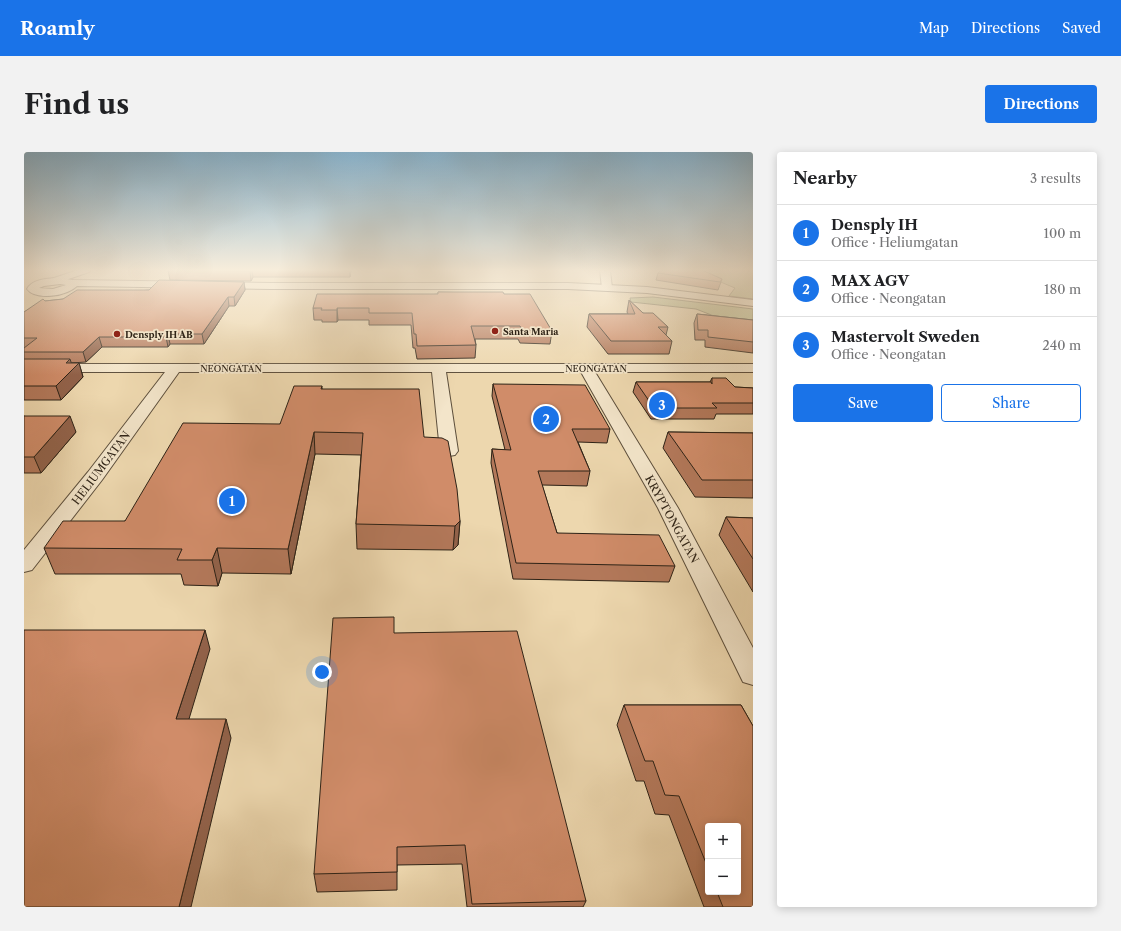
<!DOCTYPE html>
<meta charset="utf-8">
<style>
body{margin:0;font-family:"Libre Caslon Text",serif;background:#f2f2f2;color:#202124}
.controls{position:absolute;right:12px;bottom:12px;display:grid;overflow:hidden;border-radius:4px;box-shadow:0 2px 10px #0003}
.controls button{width:36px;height:36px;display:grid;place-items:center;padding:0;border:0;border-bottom:1px solid #e0e0e0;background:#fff;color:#202124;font:20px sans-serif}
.you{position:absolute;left:298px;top:520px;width:14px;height:14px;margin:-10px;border:3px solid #fff;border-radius:50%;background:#1a73e8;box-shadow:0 0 0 6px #1a73e833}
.badge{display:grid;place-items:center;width:26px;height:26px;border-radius:50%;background:#1a73e8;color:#fff;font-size:13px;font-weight:700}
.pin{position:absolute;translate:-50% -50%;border:2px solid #fff;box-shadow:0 1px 4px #0006}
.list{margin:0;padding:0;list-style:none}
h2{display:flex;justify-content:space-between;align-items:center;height:52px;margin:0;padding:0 16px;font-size:17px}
h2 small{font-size:13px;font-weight:400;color:#757577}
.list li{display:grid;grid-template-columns:26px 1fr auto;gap:12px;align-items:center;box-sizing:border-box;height:56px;padding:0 16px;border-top:1px solid #e0e0e0}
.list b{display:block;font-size:15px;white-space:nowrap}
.list p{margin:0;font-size:13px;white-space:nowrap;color:#757577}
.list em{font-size:13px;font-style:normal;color:#757577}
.actions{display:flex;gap:8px;padding:12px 16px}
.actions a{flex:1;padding:9px 0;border:1px solid #1a73e8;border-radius:4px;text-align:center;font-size:14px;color:#1a73e8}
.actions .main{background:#1a73e8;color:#fff}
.map{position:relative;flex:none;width:729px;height:755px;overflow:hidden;border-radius:4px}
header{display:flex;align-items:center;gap:24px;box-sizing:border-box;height:56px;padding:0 20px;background:#1a73e8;color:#fff}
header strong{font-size:19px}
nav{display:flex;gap:22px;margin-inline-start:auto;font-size:14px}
.intro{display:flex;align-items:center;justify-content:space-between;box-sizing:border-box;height:96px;padding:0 24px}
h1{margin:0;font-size:28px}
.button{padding:10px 18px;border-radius:4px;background:#1a73e8;color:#fff;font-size:14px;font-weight:700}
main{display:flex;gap:24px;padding:0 24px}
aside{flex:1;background:#fff;border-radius:4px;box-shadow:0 2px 10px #0003}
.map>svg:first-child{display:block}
.green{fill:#b9be8a;stroke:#737050}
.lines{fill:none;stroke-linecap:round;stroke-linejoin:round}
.minor-casing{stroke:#5d4f3c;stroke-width:2}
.tertiary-casing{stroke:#5d4f3c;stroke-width:2}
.minor{fill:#f3e5ca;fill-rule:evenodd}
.tertiary{fill:#f3e5ca;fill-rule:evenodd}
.wall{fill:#b3785a;stroke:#2d2216;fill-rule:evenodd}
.shaded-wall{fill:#92624a;stroke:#2d2216}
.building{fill:#d08c69;stroke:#2d2216}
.poi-dot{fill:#8f2418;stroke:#f3e5ca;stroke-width:1.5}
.labels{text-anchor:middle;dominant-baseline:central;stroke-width:3.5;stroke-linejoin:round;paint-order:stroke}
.far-poi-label{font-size:9px;font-weight:bold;fill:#2d2216;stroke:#f3e5ca;text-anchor:start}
.far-street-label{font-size:9px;fill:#2d2216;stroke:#f3e5ca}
.street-label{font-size:11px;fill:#2d2216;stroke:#f3e5ca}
</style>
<header>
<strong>Roamly</strong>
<nav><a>Map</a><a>Directions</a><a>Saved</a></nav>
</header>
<div class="intro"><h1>Find us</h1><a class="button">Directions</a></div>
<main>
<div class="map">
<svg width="729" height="755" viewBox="0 0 729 755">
<rect width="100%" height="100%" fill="#edd7ae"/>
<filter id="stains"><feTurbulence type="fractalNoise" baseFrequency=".005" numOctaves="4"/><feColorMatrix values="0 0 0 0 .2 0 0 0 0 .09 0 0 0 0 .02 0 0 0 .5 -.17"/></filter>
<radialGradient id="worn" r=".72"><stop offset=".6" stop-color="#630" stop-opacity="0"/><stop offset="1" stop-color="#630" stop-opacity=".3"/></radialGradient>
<g class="green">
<polygon points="668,118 729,118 729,147 705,144 711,136"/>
<polygon points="629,145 729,157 729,170 690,164 672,157 607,150 606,146"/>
</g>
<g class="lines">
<g class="minor-casing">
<g id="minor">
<polygon points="54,118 67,118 65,120 33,131 30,132 25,129 27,127"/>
<polygon points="576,118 586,118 588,136 587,138 579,138 578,136"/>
<polygon points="0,212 729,212 729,220 571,220 654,356 729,496 729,533 719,530 634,356 557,220 422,220 434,299 431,303 425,304 419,303 416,299 408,220 155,220 78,328 8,418 0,420 0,398 64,320 141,220 0,220"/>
</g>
</g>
<g class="tertiary-casing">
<path id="tertiary" d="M 36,126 L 49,128 L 247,131 L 544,131 L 623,135 L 729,148 L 729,154 L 623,141 L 544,137 L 247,137 L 53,134 C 43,144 12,149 3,137 C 9,126 25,127 36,126 ZM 36,132 L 42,133 L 29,137 L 15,136 L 20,134 Z"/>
</g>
<use href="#minor" class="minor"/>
<use href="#tertiary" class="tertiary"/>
</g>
<g class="wall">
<polygon points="144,118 327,118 326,125 229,125 227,129 146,128"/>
<polygon points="634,121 698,127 694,138 632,128"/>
<polygon points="220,130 221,138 211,154 205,154 180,192 146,192 144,195 78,195 62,210 47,211 55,211 59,225 37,248 0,248 0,196 1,196 0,196 0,160 21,149 125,138"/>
<polygon points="414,140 480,142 528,179 526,192 496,191 494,187 451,187 452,193 451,206 393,207 391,196 389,196 387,173 345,173 345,168 314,168 313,170 298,170 298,168 290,168 289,156 414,142"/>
<polygon points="605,148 619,161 644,175 642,183 648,189 645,202 584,202 563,175 565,162 604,162 603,160"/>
<polygon points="673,162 729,168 729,201 681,195 681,188 671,188 670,171"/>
<polygon points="688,226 711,235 729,236 729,262 692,262 690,267 627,267 609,240 612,230 686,230"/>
<polygon points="469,232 586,277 583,291 554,290 566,319 563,334 518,333 533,381 651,414 645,430 489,427 467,311 468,297 481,298 468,244"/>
<polygon points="298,234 298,237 400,285 436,369 434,393 429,398 333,397 332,372 337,303 291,302 267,422 198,421 194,434 160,433 157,422 31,422 20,396 101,369 256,272"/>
<polygon points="0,264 52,280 17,321 0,321"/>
<polygon points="644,280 729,281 729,346 671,345 639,296"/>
<polygon points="702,365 729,366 729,440 695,383"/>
<polygon points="370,481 562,749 559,755 443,755 438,712 373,713 373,738 293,740 290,722"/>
<path d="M 600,553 L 717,553 L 729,574 L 729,755 L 680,755 L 645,663 L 631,662 L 620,629 L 612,629 L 593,573 ZM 684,674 L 714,674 L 714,740 L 684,740 Z"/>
</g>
<g class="shaded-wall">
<polygon points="227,118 228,118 229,125 227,129 226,119"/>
<polygon points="325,118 327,118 326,125"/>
<polygon points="220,130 221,138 211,154 210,145"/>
<polygon points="204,145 205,154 180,192 178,182"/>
<polygon points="313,156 314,168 313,170"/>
<polygon points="144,182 146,192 144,195 142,185"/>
<polygon points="75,185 78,195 62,210 59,200"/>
<polygon points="46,207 49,216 55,211 59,225 37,248 32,234 42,211"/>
<polygon points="46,264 52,280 17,321 10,305"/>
<polygon points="290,280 291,302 267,422 264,397"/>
<polygon points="436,369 434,393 429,398 431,374"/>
<polygon points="193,396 198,421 194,434 188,408"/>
<polygon points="181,478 186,497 159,587 152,567"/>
<polygon points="202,567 207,586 167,755 155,755"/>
</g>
<g class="building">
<polygon points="144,118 227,118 226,119"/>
<polygon points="637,118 678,118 698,127 696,130 634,121"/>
<polygon points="135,128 220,130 210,145 204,145 178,182 144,182 142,185 75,185 59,200 0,200 0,196 13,186 0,186 0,160 19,147 21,149 39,147 53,138 125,138"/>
<polygon points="414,140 479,140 480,142 506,142 528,179 498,178 496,174 447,174 452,193 393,194 392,182 390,182 388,161 345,161 345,156 313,156 313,158 297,158 298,156 289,156 293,142 414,142"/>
<polygon points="605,148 619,161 629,161 644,175 634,175 648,189 587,189 565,162 611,162"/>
<polygon points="673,162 729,168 729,190 684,185 684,178 674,178"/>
<polygon points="0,207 46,207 42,211 55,211 32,234 0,234"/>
<polygon points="688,226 702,226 711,235 729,236 729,251 688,251 693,256 630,256 612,230 687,230 688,232"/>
<polygon points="469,232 561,233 586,277 548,277 566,319 514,319 533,381 635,383 651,414 492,411 468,297 487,298"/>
<polygon points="270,234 298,234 297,237 395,237 400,285 418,286 424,289 433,337 436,369 431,374 332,372 339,281 290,280 264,397 193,396 188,408 153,408 158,397 20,396 39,369 101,369 159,271 256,272"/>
<polygon points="0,264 46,264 10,305 0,305"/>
<polygon points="644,280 729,281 729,328 678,328"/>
<polygon points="702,365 729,366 729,407"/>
<polygon points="370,465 370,481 493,479 562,749 448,752 441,693 373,695 373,720 290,722 309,466"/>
<polygon points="0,478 181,478 152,567 202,567 155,755 0,755"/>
<polygon points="600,553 717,553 729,574 729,755 699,755 693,740 714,740 714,674 684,674 684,716 655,644 641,643 629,609 621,609"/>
</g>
<linearGradient id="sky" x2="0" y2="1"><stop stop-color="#89b6d2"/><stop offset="0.53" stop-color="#f7eddb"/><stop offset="1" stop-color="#f7eddb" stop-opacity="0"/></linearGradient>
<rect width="729" height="223" fill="url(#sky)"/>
<g class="poi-dot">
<circle cx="471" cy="179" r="4"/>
<circle cx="93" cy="182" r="4"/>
</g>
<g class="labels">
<g class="far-poi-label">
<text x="479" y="179">Santa Maria</text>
<text x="101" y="182">Densply IH AB</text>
</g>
<g class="far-street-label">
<text x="207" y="216">NEONGATAN</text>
<text x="572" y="216">NEONGATAN</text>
</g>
<g class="street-label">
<text transform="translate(77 316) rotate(-53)">HELIUMGATAN</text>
<text transform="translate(648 367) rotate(61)">KRYPTONGATAN</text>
</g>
</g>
<rect width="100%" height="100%" filter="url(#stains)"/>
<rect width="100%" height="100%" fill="url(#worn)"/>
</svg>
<div class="controls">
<button>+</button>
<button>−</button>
</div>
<div class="you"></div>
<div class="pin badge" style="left:208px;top:349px">1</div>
<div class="pin badge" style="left:522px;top:267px">2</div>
<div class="pin badge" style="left:638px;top:253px">3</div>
</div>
<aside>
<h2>Nearby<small>3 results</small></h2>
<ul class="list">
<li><span class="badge">1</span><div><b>Densply IH</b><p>Office · Heliumgatan</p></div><em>100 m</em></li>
<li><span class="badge">2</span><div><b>MAX AGV</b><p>Office · Neongatan</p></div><em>180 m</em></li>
<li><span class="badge">3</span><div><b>Mastervolt Sweden</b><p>Office · Neongatan</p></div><em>240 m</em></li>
</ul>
<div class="actions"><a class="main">Save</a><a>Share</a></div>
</aside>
</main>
